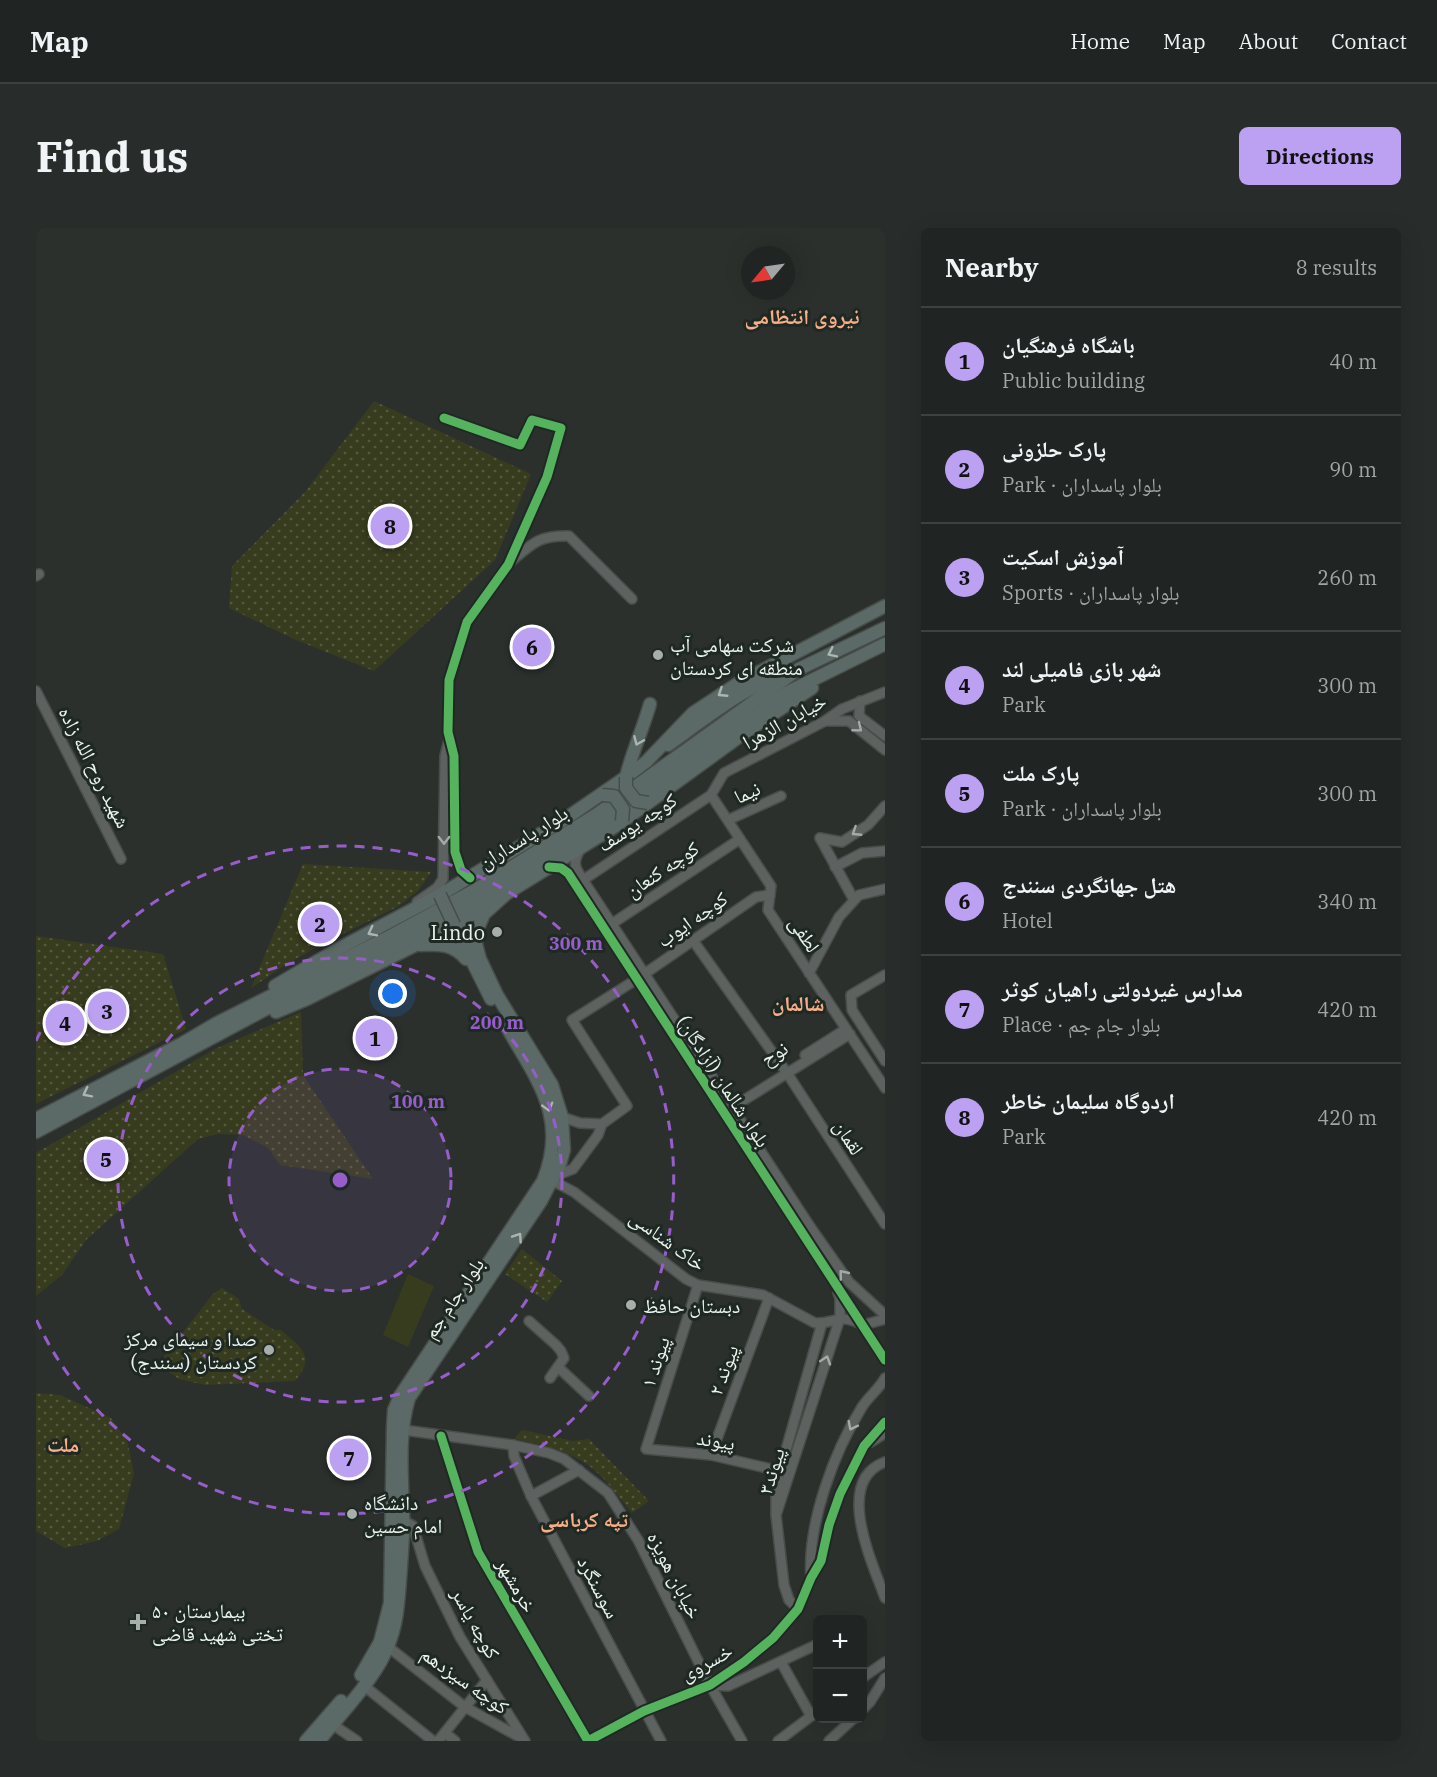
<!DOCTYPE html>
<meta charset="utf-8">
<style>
body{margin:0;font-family:"IBM Plex Serif","Noto Naskh Arabic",serif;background:#282c2a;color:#f1f3f6}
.controls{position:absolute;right:18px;bottom:18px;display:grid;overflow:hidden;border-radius:9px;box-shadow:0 6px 24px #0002}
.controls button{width:54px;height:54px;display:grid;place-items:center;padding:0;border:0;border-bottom:2px solid #3d4140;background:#202422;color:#f1f3f6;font:30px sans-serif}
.compass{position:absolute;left:705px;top:18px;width:54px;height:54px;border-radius:50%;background:#202422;box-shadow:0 6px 24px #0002;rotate:241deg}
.you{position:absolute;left:357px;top:766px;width:21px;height:21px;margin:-15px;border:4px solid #fff;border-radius:50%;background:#1a73e8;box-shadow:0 0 0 9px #1a73e833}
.badge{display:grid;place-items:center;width:39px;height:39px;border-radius:50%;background:#bca0f2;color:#111;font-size:20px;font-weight:700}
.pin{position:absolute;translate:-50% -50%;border:3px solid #fff;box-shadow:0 2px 6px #0006}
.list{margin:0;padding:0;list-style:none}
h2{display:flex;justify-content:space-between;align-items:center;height:78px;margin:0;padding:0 24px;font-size:26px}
h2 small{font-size:20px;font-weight:400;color:#a2a4a5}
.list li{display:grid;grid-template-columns:39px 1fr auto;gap:18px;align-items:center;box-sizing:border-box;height:108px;padding:0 24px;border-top:2px solid #3d4140}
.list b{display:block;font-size:22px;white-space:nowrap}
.list p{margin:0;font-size:20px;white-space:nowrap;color:#a2a4a5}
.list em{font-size:20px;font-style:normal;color:#a2a4a5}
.map{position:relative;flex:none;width:849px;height:1513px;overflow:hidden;border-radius:9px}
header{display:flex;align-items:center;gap:36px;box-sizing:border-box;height:84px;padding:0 30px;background:#202422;border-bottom:2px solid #3d4140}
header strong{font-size:28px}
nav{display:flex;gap:33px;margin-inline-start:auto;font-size:21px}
.intro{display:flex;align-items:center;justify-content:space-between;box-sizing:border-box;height:144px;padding:0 36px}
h1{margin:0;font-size:42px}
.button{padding:15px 27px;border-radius:9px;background:#bca0f2;color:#111;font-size:21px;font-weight:700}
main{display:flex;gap:36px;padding:0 36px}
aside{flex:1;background:#202422;border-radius:9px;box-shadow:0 6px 24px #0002}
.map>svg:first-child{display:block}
.park{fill:url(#park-dots)}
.garden{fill:#383c1e}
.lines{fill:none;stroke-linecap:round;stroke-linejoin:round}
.minor-casing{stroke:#474d49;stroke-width:12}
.major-casing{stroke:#474d49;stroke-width:15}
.minor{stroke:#5d615f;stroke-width:9}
.major{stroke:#5c6a67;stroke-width:12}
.major-bridge-casing{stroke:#474d49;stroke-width:15;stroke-linecap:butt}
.major-bridge{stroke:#5c6a67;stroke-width:12}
.cycleway-casing{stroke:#1f2923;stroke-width:13}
.cycleway{stroke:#56b35d;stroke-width:9}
.oneway{stroke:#abb5b2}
.oneway2{stroke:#a4aaa7}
.ring{fill:none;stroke:#975ecb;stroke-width:3;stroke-dasharray:10 8}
.poi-dot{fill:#a8afab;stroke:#1f2923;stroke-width:2}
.labels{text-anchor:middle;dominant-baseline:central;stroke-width:6;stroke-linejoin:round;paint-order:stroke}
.poi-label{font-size:20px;fill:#ecf3ef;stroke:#1f2923;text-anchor:start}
.street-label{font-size:20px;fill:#ecf3ef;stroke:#1f2923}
.neighbourhood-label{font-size:21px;font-weight:bold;fill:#f8af89;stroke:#1f2923}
.centre{fill:#975ecb;stroke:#1f2923;stroke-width:3}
.ring-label{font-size:18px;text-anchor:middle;font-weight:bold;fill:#975ecb;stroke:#1f2923;stroke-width:6;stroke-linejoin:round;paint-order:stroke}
</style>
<header>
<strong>Map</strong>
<nav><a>Home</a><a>Map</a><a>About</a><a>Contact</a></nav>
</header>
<div class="intro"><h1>Find us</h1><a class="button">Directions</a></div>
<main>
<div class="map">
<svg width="849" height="1513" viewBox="0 0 849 1513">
<defs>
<pattern id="park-dots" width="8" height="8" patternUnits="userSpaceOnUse" patternTransform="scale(1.5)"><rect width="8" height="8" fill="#383c1e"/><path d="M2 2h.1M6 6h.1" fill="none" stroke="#55593f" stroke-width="1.8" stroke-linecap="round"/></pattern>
</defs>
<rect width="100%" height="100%" fill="#2b302d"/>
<g class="park">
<polygon points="338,173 495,246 459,332 338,443 260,412 193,380 196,338 269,264"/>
<polygon points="267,636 395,644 382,663 361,679 292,713 254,734 215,760"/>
<polygon points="0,708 127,726 150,801 0,876"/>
<polygon points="265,784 267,847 337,951 244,937 232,920 207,907 182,906 162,911 50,1012 26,1047 0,1068 0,925 179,821"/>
<polygon points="486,1021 526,1053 511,1074 469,1046"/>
<path d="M 186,1060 L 203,1071 L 206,1081 L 238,1102 L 245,1102 C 264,1119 281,1128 259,1153 L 169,1157 L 143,1151 L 122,1136 L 177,1066 Z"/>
<polygon points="0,1165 24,1167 75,1190 91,1213 98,1245 83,1301 61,1313 29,1320 0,1303"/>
<path d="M 486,1202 L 537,1213 L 553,1211 L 613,1273 L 596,1285 C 581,1267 565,1243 544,1232 C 523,1220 501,1215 478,1211 Z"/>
</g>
<polygon class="garden" points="372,1046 398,1058 372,1119 347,1107"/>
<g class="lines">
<g class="minor-casing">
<g id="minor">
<polyline points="408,190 484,217 496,192 525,200 511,249 472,337 431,394 413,452 412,504 418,528 419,624 425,642 434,650"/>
<path d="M 473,335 C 496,316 502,307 533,308 L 596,371"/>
<polyline points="0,348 3,346"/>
<polyline points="0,463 85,631"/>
<polyline points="824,473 823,488 849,508"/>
<polyline points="789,493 813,493 849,522"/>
<polyline points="675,567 735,658 732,682 849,860"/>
<polyline points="692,592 745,568"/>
<polyline points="784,610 806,614 832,597 849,578"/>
<polyline points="784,610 818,672"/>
<path d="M 544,622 C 536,635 539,640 547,652 L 775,1000 L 813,1054 L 849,1087"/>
<polyline points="513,639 525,640 532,645 849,1132"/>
<polyline points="799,639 826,625 849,623"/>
<polyline points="547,652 675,567 688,545 789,493 806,481 849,464"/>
<polyline points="381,674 401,660 407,651 409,528 413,512"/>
<polyline points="571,699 704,611"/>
<polyline points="656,711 751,845 849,996"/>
<polyline points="773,745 803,689 823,667 849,661"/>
<polyline points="849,747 815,767 816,782 849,833"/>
<polyline points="769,827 810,801"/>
<polyline points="692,882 814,806"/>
<polyline points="526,889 544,895 566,896"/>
<polyline points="519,948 537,941 562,907 566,896 591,878 536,792 601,751 720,669 734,667"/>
<path d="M 517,953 L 538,964 L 650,1051 L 662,1057 L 727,1067 L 779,1095 C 799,1096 802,1085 825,1096"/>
<polyline points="662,1057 610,1221 675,1227 744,1243"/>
<polyline points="493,1093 520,1117 525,1123 528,1130 514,1150"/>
<polyline points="827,1097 849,1091"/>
<polyline points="522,1139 553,1168"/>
<polyline points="368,1202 477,1217 513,1225 528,1231 572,1265 602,1312 674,1457 706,1513"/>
<polyline points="405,1208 442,1324 552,1513 608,1483 674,1457 708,1434 737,1410 762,1381 775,1350 785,1333 793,1297 804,1266 828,1218 849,1194"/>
<polyline points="835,1214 849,1205"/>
<polyline points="477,1217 478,1228 495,1268 625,1513"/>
<polyline points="675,1227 733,1070"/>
<path d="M 849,1234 C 797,1253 837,1336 849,1370"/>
<polyline points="495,1268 543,1242"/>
<polyline points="741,1284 804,1090 804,1070 802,1065"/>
<polyline points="367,1292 377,1298 389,1338 424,1409 489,1513"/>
<path d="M 775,1350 C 771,1296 798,1224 826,1179 C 833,1168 843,1161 849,1150"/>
<polyline points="762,1381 753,1372 748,1357 740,1287 740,1265 744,1243 786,1095"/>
<polyline points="351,1418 429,1479 487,1511"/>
<polyline points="745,1434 775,1488"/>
<polyline points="826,1450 849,1434"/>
<polyline points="327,1457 397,1513"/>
<polyline points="674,1457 692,1458 782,1416"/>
<polyline points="826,1482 834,1474 849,1450"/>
<polyline points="296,1496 321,1513"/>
<polyline points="409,1505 419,1513"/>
<polyline points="402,1513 451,1452"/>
<polyline points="742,1513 782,1483"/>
<polyline points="793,1513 818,1490"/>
</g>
</g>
<g class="major-casing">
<g id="major">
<path d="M 632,517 C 666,493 716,453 756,443"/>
<path d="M 590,549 C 596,524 607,501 614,476"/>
<polyline points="418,697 455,771"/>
<path d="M 384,717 C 403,716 417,716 430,731"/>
<polyline points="239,758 302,721 404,667 529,591 590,549 610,534 657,485 704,454 849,378"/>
<polyline points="240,784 271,771 408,703 444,682 583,596 707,506 776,460"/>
<polyline points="0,891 147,815 181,795 358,706 437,663 561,586 763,441 849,400"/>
<polyline points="0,904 271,759 363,715 441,671 567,594 750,465 849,416"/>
<path d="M 325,1447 L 344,1414 L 354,1375 L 357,1199 L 358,1182 L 364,1168 L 507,953 C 534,887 498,849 468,794"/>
<polyline points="270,1513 305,1473"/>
<path d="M 283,1513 C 304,1487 329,1461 345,1433 C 363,1400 362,1374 365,1339 C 366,1321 368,1302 367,1284 C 366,1246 362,1206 373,1170 L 505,973 L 524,936 L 528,922 L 526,889 L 516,857 L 461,767 L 444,731 L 440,716 L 442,700 L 448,686 L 470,666"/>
</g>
</g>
<use href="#minor" class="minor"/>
<use href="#major" class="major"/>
<g class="major-bridge-casing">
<g id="major-bridge">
<polyline points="590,549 590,560 600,573 612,575"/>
<polyline points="566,567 578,568 587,581 586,593"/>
<polyline points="404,667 418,697"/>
</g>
</g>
<use href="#major-bridge" class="major-bridge"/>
<g class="cycleway-casing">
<g id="cycleway">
<polyline points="408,190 484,217 496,192 525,200 511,249 472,337 431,394 413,452 412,504 418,528 419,624 425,642 434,650"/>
<polyline points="513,639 525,640 532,645 849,1132"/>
<polyline points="405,1208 442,1324 552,1513 608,1483 674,1457 708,1434 737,1410 762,1381 775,1350 785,1333 793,1297 804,1266 828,1218 849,1194"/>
</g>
</g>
<use href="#cycleway" class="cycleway"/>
</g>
<defs><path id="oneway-chevron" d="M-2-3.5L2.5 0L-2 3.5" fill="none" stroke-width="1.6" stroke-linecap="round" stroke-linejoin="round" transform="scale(1.5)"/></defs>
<g class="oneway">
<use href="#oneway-chevron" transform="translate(796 425) rotate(154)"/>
<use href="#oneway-chevron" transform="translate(686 465) rotate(147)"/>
<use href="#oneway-chevron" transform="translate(602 513) rotate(113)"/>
<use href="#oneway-chevron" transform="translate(336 704) rotate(153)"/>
<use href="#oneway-chevron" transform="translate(51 865) rotate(153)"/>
<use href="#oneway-chevron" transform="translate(512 879) rotate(74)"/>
<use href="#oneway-chevron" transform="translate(482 1009) rotate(-56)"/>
</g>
<g class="oneway2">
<use href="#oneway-chevron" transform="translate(822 500) rotate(39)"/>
<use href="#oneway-chevron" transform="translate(820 604) rotate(147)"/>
<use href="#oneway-chevron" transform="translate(408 612) rotate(90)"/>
<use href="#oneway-chevron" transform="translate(807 1046) rotate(-129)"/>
<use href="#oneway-chevron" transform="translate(790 1132) rotate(-72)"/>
<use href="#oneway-chevron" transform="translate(816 1198) rotate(117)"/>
</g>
<circle cx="304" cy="952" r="111" fill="#975ecb" fill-opacity=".12"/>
<g class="ring">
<circle cx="304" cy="952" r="111"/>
<circle cx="304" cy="952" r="222"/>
<path d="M0 813A334 334 0 1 1 0 1091"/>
</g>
<g class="poi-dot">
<circle cx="622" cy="427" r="6"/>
<circle cx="461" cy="704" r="6"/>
<circle cx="595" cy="1077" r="6"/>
<circle cx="233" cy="1122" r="6"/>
<circle cx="316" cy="1286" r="6"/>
<path d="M99 1385h6v6h6v6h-6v6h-6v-6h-6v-6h6z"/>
</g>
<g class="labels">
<g class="poi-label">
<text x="634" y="416">شرکت سهامی آب<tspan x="634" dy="23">منطقه ای کردستان</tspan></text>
<text x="449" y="704" text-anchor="end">Lindo</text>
<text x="607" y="1077">دبستان حافظ</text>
<text x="221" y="1110" text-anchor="end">صدا و سیمای مرکز<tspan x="221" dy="23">کردستان (سنندج)</tspan></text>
<text x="328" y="1274">دانشگاه<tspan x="328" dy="23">امام حسین</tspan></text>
<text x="116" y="1382">بیمارستان ۵۰<tspan x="116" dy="23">تختی شهید قاضی</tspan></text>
</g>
<g class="street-label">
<text transform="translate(748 493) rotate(-29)">خیابان الزهرا</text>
<text transform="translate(59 539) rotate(63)">شهید روح الله زاده</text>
<text transform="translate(711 564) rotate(-25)">نیما</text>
<text transform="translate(601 594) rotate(-33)">کوچه یوسف</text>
<text transform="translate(487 609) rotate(-32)">بلوار پاسداران</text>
<text transform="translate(626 641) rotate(-34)">کوچه کنعان</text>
<text transform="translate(656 691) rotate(-35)">کوچه ایوب</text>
<text transform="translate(769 706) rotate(57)">لطفی</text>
<text transform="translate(738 825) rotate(-32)">نوح</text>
<text transform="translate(688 853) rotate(57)">بلوار شالمان (آزادگان)</text>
<text transform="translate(813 909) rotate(57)">لقمان</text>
<text transform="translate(632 1012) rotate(36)">خاک شناسی</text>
<text transform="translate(417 1070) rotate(-56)">بلوار جام جم</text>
<text transform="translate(619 1134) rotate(-72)">پیوند ۱</text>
<text transform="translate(687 1142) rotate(-70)">پیوند ۲</text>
<text transform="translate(680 1212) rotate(9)">پیوند</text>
<text transform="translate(735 1243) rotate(-73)">پیوند۳</text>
<text transform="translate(639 1347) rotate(63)">خیابان هویزه</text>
<text transform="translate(481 1357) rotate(60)">خرمشهر</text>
<text transform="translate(563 1359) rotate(62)">سوسنگرد</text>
<text transform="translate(440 1395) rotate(61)">کوچه یاسر</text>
<text transform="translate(670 1434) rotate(-29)">خسروی</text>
<text transform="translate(429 1452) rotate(35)">کوچه سیزدهم</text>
</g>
<g class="neighbourhood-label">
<text x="766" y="88">نیروی انتظامی</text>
<text x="762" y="775">شالمان</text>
<text x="27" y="1216">ملت</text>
<text x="548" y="1291">تپه کرباسی</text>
</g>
</g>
<circle cx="304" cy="952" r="9" class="centre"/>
<g class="ring-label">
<text x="540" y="722">300 m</text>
<text x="461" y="801">200 m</text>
<text x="382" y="880">100 m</text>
</g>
</svg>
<div class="controls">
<button>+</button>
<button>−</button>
</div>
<svg class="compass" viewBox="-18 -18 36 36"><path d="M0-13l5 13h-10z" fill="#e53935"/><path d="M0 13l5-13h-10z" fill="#a2a4a5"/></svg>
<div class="you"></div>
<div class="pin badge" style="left:339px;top:810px">1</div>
<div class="pin badge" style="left:284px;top:696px">2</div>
<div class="pin badge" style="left:71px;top:783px">3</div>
<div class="pin badge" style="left:29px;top:795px">4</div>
<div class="pin badge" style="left:70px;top:931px">5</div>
<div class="pin badge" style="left:496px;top:419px">6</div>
<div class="pin badge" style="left:313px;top:1230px">7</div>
<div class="pin badge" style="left:354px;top:298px">8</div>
</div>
<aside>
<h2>Nearby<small>8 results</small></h2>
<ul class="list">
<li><span class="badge">1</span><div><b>باشگاه فرهنگیان</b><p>Public building</p></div><em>40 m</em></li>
<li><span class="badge">2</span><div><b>پارک حلزونی</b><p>Park · بلوار پاسداران</p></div><em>90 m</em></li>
<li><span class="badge">3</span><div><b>آموزش اسکیت</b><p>Sports · بلوار پاسداران</p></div><em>260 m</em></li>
<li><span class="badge">4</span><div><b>شهر بازی فامیلی لند</b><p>Park</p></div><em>300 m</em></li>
<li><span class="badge">5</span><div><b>پارک ملت</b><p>Park · بلوار پاسداران</p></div><em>300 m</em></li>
<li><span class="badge">6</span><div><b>هتل جهانگردی سنندج</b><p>Hotel</p></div><em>340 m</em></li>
<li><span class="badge">7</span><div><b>مدارس غیردولتی راهیان کوثر</b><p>Place · بلوار جام جم</p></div><em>420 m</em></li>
<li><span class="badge">8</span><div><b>اردوگاه سلیمان خاطر</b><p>Park</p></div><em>420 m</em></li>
</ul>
</aside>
</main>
